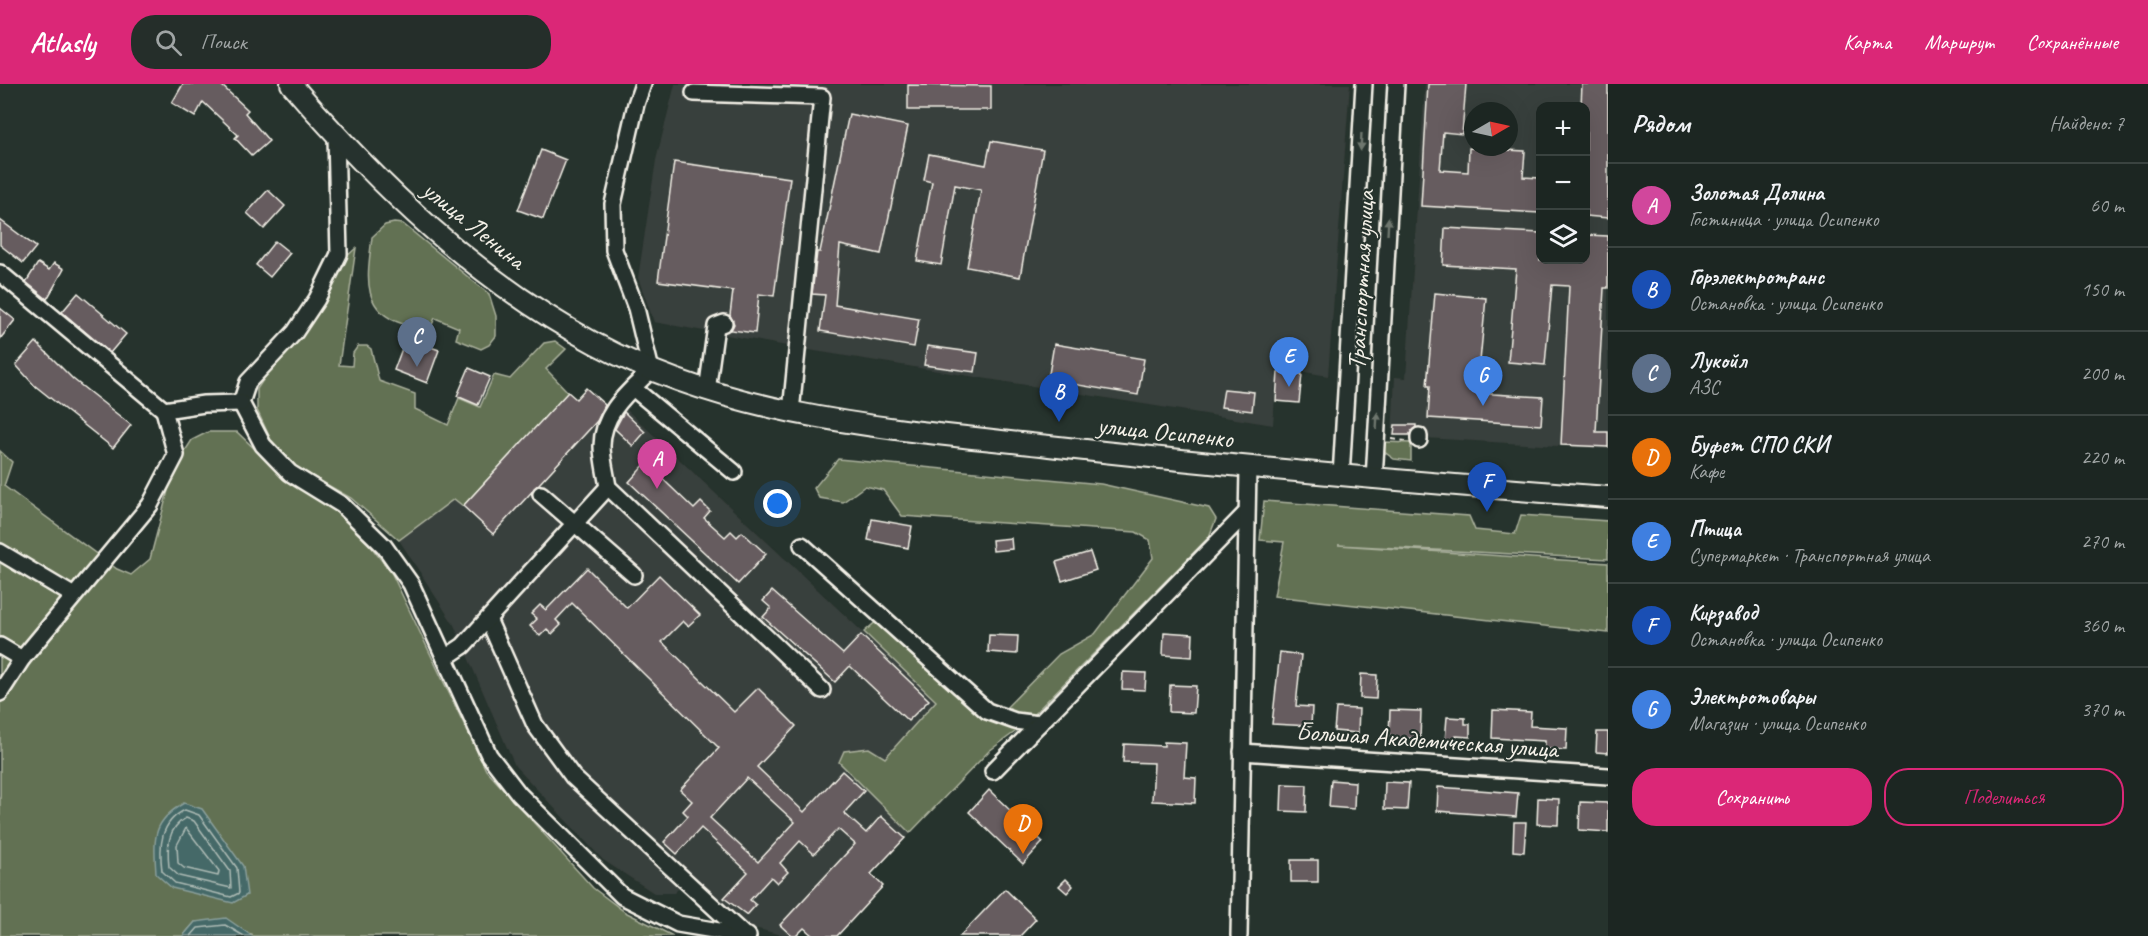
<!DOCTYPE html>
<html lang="ru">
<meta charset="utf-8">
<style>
body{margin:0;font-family:Caveat,sans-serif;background:#252e2a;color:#f1f3f6}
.controls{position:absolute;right:18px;top:18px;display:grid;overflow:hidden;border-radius:12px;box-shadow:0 6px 24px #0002}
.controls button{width:54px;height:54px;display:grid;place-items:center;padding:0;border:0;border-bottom:2px solid #3a4340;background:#1c2622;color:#f1f3f6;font:30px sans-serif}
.compass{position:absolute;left:1464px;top:18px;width:54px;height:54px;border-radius:50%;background:#1c2622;box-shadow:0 6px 24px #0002;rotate:81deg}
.you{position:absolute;left:778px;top:420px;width:21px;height:21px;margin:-15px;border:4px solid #fff;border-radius:50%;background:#1a73e8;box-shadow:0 0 0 9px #1a73e833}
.badge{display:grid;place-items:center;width:39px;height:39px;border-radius:50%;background:#db2777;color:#fff;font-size:20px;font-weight:700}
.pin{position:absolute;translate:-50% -50px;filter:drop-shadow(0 2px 3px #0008)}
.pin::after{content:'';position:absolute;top:32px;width:21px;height:18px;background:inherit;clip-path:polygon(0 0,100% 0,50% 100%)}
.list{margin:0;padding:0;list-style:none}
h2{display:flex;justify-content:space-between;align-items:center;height:78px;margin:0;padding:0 24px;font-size:26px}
h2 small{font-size:20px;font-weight:400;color:#a0a5a5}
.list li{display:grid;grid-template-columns:39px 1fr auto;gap:18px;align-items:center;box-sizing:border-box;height:84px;padding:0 24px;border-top:2px solid #3a4340}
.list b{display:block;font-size:22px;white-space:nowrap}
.list p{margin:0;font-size:20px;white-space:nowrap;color:#a0a5a5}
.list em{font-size:20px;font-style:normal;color:#a0a5a5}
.actions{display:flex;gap:12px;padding:18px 24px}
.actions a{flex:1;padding:14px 0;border:2px solid #db2777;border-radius:24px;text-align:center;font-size:21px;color:#db2777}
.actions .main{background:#db2777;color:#fff}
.icon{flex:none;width:33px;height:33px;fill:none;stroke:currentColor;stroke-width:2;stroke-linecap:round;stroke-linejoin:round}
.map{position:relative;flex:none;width:1608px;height:852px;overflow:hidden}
header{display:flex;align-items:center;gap:36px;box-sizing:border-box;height:84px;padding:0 30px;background:#db2777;color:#fff}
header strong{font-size:28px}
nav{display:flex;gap:33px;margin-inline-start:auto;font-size:21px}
.search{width:420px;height:54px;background:#252e2a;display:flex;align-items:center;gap:15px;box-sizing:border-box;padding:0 21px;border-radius:24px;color:#a0a5a5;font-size:22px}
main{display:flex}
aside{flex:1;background:#1c2622}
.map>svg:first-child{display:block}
.built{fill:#393f3c;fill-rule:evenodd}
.green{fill:#627152;stroke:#abb19d;stroke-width:1.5}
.water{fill:#446968;stroke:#8a9f9b;stroke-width:1.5}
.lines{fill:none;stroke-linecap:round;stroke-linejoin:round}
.shore{stroke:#aebbb5;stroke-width:1.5}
.building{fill:#665c5f;stroke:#f4f1e8;stroke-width:1.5;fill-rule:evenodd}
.minor-casing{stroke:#f4f1e8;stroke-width:20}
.major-casing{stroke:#f4f1e8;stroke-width:24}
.path{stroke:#f4f1e8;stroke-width:2;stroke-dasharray:6 4.5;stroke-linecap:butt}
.minor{stroke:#26332d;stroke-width:15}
.major{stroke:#26332d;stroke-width:20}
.oneway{fill:#6e766e}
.labels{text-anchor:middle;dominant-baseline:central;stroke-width:4.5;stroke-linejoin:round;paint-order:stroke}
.street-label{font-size:26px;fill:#f4f1e8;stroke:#26332d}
</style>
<header>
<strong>Atlasly</strong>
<div class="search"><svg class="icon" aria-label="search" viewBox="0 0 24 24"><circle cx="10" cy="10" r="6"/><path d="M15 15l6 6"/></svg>Поиск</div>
<nav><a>Карта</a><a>Маршрут</a><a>Сохранённые</a></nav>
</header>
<main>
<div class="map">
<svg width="1608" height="852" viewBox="0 0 1608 852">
<rect width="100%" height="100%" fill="#26332d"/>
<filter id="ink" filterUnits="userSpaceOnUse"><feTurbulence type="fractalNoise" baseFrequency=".0167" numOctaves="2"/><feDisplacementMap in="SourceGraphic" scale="12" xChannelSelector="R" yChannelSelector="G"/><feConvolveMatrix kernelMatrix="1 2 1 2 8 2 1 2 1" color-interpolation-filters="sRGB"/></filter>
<g filter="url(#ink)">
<g class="built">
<polygon points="675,0 1350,0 1328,292 1277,283 1273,341 815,267 654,238 638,194 656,76"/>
<path d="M 1425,0 L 1608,0 L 1608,365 L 1392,352 L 1395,293 L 1406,294 ZM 1540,22 L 1586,22 L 1586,176 L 1540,176 ZM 1473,27 L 1509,27 L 1509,63 L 1473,63 Z"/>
<polygon points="586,304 604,321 612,312 989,667 872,790 883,802 837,852 813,852 804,844 796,852 786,852 750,843 692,792 674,809 654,809 603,776 515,682 454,541 399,456 454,415 463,421 568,307 576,315"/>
</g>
<g class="green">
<path d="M 394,139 L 403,140 L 489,210 L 496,232 L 496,252 L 489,261 L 481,265 L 456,255 L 459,244 L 435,234 L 430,245 C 421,241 412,243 403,240 C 359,226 368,190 372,153 L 385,141 Z"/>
<polygon points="356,164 339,281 352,282 353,269 358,262 367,262 371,265 379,297 415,310 415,325 448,341 459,314 480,323 494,291 510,295 544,259 555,257 566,265 546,285 568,308 463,422 454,415 399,456 351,414 296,383 271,356 257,326 257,305 343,176"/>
<polygon points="208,348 237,348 283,392 335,427 363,452 392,490 486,686 593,804 625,828 673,852 252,852 252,850 195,838 183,852 0,852 0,367 12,378 4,402 117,485 131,491 150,475 174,384 192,356"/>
<polygon points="1383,358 1411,359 1411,377 1394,375 1383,367"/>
<polygon points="838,375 1101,400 1209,424 1216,435 1209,453 1019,645 989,667 910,749 839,678 844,667 869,664 885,674 936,617 864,548 879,535 997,633 1059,570 1095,550 1153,474 1150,456 1136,448 902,432 883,406 865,402 843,418 819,414 814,404"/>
<polygon points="1264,417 1469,432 1475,446 1515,450 1521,431 1608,437 1608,475 1338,461 1608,479 1608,549 1274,512 1284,458 1260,456"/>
</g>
<g class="water">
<path d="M 184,719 L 202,725 L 243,782 L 247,811 L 233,819 L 172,804 L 156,790 C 154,755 151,738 184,719 Z"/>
<polygon points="226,834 252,852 183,852 195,838"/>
</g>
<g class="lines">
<g class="shore">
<path d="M 185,726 L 199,731 L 237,784 L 239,809 L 231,813 L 175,799 L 162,787 C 159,762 160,738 185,726 Z"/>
<path d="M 186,734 L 194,737 L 230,787 L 231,804 L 179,792 L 169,783 C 167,764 167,744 186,734 Z"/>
<polygon points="186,744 219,787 218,792 184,784 178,779 177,761"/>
<polyline points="191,852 198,844 225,841 244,852"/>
</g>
</g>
<g class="building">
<polygon points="183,0 220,0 248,26 245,29 269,57 252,72 235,54 238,51 203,18 195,33 172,19"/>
<polygon points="1428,0 1466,0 1462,50 1443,48 1440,86 1468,88 1469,64 1525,67 1523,93 1540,94 1540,129 1421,122"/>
<polygon points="1582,0 1608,0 1608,134 1586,132 1586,22 1581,22"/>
<polygon points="908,1 991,2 991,26 908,26"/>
<polygon points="849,30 908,42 881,170 840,161 835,221 919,235 914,263 820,247 825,211 812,210 817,168 820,168"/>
<polygon points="991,57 1043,66 1020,193 967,183 981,106 955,101 941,181 917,177 932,98 924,96 929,70 986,81"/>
<polygon points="541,66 566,76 543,135 518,126"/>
<polygon points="674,78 790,94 774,212 759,210 755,249 731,246 734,240 730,231 733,207 658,197"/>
<polygon points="268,106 285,122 264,145 247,129"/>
<polygon points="0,136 36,163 23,179 0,161"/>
<polygon points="1445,144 1540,149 1540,176 1586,176 1586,151 1608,152 1608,204 1604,204 1596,348 1608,348 1608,363 1561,361 1569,202 1552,201 1545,281 1508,278 1516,185 1443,181"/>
<polygon points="275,157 290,169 270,193 256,181"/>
<polygon points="38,179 49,186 54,179 64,185 47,215 26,198"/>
<polygon points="78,209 126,250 110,269 62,228"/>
<polygon points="1435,209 1486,214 1477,309 1543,313 1541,341 1428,334 1430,302 1427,302"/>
<polygon points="0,224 15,236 0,255"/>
<polygon points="406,254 439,266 427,299 394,286"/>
<polygon points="36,258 73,295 131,341 113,364 34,301 16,281"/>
<polygon points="1054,260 1144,275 1138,311 1048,296"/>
<polygon points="927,262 978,269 975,288 924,281"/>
<polygon points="469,284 490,293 478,321 457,312"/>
<polygon points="1278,288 1302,290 1299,319 1276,317"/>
<polygon points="586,304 605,321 597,337 493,450 463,422 568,308 576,315"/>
<polygon points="1224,305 1254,308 1252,327 1221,323"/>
<polygon points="624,328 645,348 633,362 615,345"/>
<polygon points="1395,341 1416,341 1416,343 1409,351 1394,351"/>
<polygon points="646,379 694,425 701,418 710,427 704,434 725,453 731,447 737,453 742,448 766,470 738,500 629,398"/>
<polygon points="872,435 912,442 908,464 868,456"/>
<polygon points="1011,454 1012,465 993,467 992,456"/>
<polygon points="1090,468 1096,486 1062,497 1056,478"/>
<path d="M 587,484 L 627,524 L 659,491 L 700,531 L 688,542 L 683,537 L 662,558 L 734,628 L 758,604 L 796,642 L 757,683 L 804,728 L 842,687 L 864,707 L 844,729 L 866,749 L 881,732 L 905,754 L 871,790 L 883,802 L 837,852 L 813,852 L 804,844 L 796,852 L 792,852 L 780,841 L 855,760 L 838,745 L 814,770 L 800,757 L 780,779 L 788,788 L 777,799 L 771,793 L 750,816 L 756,821 L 747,831 L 724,814 L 748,788 L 701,744 L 677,770 L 664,758 L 688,732 L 683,727 L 692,717 L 680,706 L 719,664 L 572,519 L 556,536 L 561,541 L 552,550 L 547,545 L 540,552 L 530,542 L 537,535 L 531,530 L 540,521 L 546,526 ZM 747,694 L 795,738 L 758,778 L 710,734 Z"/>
<polygon points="772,507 843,570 861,551 929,616 908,637 850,582 835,598 763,533 771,524 763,517"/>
<polygon points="1164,548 1193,550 1192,573 1163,571"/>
<polygon points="989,551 1018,552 1017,570 988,568"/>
<polygon points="1280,568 1301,571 1296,622 1312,623 1311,642 1272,640"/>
<polygon points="1123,588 1146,589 1145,606 1122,605"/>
<polygon points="1361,590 1377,591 1376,615 1360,614"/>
<polygon points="1170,601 1196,602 1194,629 1169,628"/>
<polygon points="1336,624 1359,625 1358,649 1334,647"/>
<polygon points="1390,626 1421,627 1420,655 1389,653"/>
<polygon points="1493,626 1531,628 1530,642 1567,644 1566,666 1545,665 1545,657 1492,654"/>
<polygon points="1447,633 1465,634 1465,640 1470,640 1470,653 1456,652 1455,658 1445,657"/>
<polygon points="1597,648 1608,648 1608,669 1596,668"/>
<polygon points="1164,658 1186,659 1184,693 1196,694 1195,719 1152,717 1154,679 1123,678 1124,660 1164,662"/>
<polygon points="1331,696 1355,698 1354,725 1329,723"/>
<polygon points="1385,698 1409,699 1407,726 1384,725"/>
<polygon points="1282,700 1307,701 1306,728 1281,727"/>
<polygon points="1438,703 1518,709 1516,733 1437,727"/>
<polygon points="989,706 1043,758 1023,780 969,728"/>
<polygon points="1538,714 1559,715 1558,741 1537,740"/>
<polygon points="1580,718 1608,719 1608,748 1579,746"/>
<polygon points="1514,738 1526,738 1524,768 1513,767"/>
<rect x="1291" y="776" width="27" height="22"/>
<polygon points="1066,795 1073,802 1067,809 1059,802"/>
<polygon points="1005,805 1036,835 1020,852 960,852"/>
</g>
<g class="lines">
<g class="minor-casing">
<g id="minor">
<path d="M 643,0 L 636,20 L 613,120 L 614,166 L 636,224 L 651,286 C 630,307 602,328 602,362 C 602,375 606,390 608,403 L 822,606"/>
<polyline points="694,9 822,13 791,328"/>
<polyline points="336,53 339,170 317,215 295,248 248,298 241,319 263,361 290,389 342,421 384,462 411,500 489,671 519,710 622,812 678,840 748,852"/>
<polyline points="0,189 164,326 204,320 241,319"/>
<polyline points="633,304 734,388"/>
<polyline points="707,307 716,242 724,239"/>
<polyline points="1419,356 1419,352"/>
<polyline points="1341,393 1364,0"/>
<polyline points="1374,396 1396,0"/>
<polyline points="541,410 634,491"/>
<polyline points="802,461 987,627 1015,637 1039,640"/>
<polyline points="0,468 74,512"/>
<polyline points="488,535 535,641 573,693 742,849"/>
<polyline points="0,562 22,575"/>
<polyline points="445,574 463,562 608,403"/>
<polyline points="0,609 22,575 150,421 176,371 164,326"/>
<polyline points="1242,668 1608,692"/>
<polyline points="993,687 1246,429"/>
<polyline points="1239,852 1248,385"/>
</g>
</g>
<g class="major-casing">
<path id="major" d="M 291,0 C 378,101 477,197 596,260 C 736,335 894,345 1049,362 C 1235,383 1421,399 1608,413"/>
</g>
<polyline class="path" points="1391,355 1406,357"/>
<use href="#minor" class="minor"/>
<use href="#major" class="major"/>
</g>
<defs><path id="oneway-solid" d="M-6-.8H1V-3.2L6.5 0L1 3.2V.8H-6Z" transform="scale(1.5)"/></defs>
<g class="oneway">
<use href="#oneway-solid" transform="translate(1361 58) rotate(93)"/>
<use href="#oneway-solid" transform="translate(1388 142) rotate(-87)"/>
<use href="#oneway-solid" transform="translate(1377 337) rotate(-87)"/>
</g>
</g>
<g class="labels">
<g class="street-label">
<text transform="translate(474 141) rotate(39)">улица Ленина</text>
<text transform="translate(1361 196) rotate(-87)">Транспортная улица</text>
<text transform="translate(1165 348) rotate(6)">улица Осипенко</text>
<text transform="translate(1427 656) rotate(4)">Большая Академическая улица</text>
</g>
</g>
</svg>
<div class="controls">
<button>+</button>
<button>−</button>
<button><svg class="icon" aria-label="layers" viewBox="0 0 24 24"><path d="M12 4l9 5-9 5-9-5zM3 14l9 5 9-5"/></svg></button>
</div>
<svg class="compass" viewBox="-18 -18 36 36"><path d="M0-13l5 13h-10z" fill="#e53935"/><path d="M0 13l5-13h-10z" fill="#a0a5a5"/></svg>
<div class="you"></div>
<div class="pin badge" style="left:657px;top:405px;background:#d1479c">A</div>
<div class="pin badge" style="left:1059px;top:338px;background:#1a4fb4">B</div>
<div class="pin badge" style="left:417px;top:283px;background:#5c6f8a">C</div>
<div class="pin badge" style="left:1023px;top:770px;background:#e8710a">D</div>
<div class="pin badge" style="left:1289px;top:303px;background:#3f7fe0">E</div>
<div class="pin badge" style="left:1487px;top:428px;background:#1a4fb4">F</div>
<div class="pin badge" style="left:1483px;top:322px;background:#3f7fe0">G</div>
</div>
<aside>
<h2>Рядом<small>Найдено: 7</small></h2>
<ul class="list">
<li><span class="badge" style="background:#d1479c">A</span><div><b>Золотая Долина</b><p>Гостиница · улица Осипенко</p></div><em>60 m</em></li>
<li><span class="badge" style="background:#1a4fb4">B</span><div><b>Горэлектротранс</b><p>Остановка · улица Осипенко</p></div><em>150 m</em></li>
<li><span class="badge" style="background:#5c6f8a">C</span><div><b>Лукойл</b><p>АЗС</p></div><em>200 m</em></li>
<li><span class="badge" style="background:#e8710a">D</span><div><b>Буфет СПО СКИ</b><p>Кафе</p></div><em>220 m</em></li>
<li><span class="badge" style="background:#3f7fe0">E</span><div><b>Птица</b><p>Супермаркет · Транспортная улица</p></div><em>270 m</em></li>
<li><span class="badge" style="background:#1a4fb4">F</span><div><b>Кирзавод</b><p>Остановка · улица Осипенко</p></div><em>360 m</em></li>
<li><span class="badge" style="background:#3f7fe0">G</span><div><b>Электротовары</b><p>Магазин · улица Осипенко</p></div><em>370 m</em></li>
</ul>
<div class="actions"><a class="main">Сохранить</a><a>Поделиться</a></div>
</aside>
</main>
